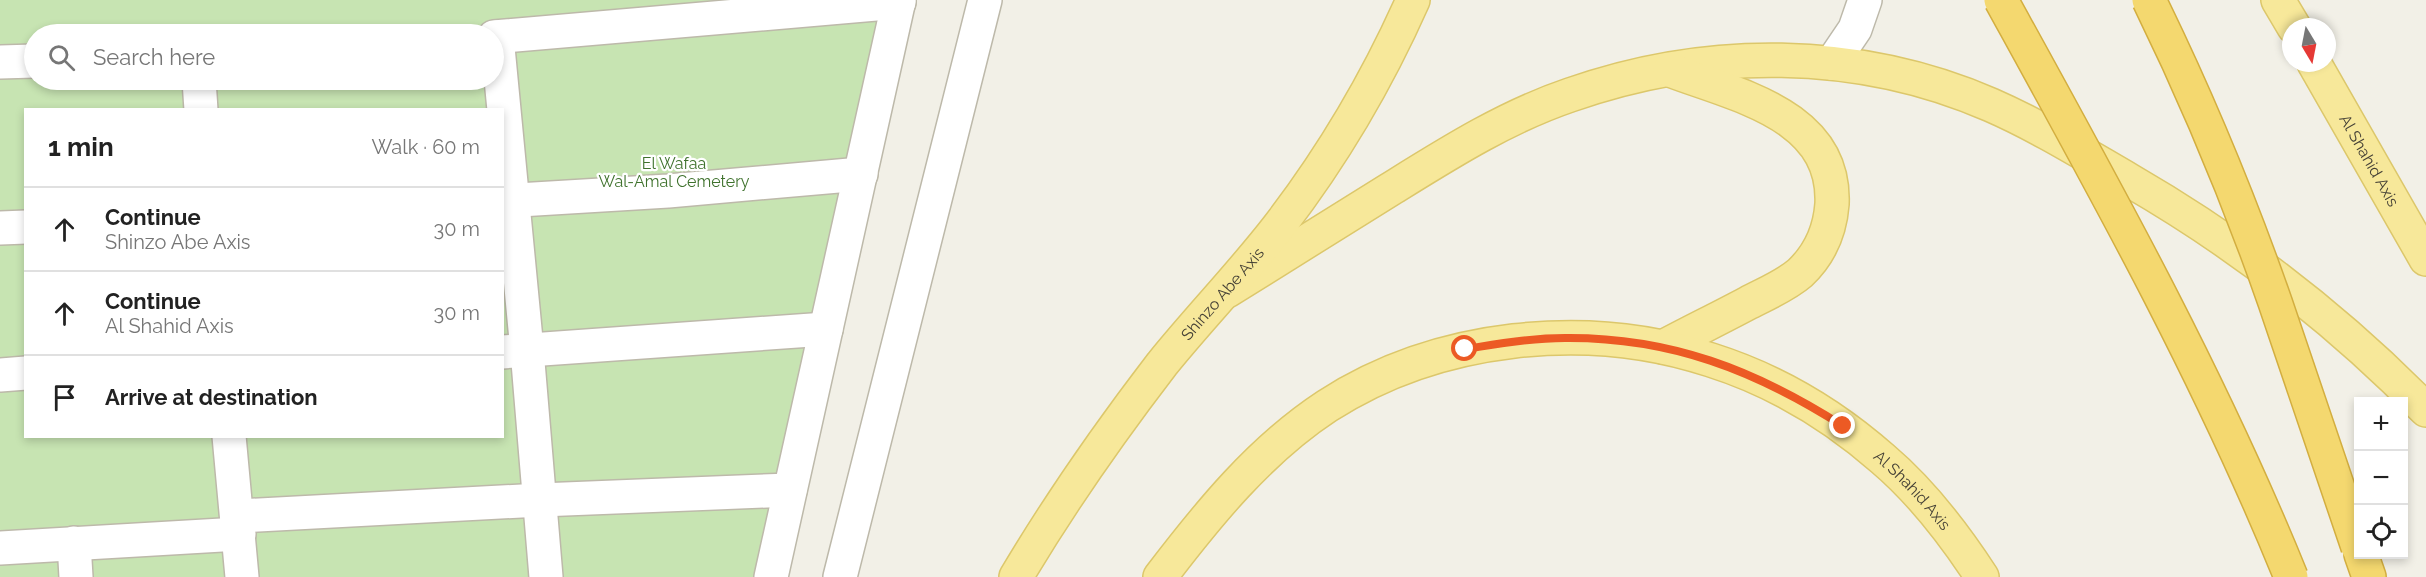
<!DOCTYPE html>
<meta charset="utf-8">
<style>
body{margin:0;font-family:Raleway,sans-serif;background:#f2f2f2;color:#222}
.controls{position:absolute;right:18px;bottom:18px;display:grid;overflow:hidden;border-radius:0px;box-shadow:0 3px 9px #0003}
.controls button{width:54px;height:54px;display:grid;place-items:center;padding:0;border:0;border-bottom:2px solid #e0e0e0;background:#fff;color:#222;font:30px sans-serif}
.compass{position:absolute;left:2282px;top:18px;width:54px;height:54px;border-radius:50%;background:#fff;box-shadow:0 3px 9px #0003;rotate:170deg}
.stop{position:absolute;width:18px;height:18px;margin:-14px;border:4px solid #ec5a24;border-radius:50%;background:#fff}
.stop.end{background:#ec5a24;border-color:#fff;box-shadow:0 2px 6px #0008}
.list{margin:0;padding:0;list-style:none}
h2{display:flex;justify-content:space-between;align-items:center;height:78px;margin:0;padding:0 24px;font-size:26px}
h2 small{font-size:20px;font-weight:400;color:#767676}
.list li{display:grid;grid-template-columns:39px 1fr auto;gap:18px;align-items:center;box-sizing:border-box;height:84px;padding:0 24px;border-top:2px solid #e0e0e0}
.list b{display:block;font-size:22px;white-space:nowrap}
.list p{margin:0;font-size:20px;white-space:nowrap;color:#767676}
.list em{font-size:20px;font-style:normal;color:#767676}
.icon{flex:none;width:33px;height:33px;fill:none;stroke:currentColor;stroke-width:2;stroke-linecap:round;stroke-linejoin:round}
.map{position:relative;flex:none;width:2426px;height:577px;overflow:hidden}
.search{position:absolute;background:#fff;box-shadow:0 3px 9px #0003;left:24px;top:24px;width:480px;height:66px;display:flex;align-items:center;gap:15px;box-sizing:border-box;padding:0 21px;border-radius:33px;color:#767676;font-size:22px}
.panel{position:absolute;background:#fff;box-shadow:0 3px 9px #0003;left:24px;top:108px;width:480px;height:330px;border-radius:0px}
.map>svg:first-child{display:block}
.green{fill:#c7e4b2;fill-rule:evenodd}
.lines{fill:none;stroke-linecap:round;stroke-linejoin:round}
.minor-casing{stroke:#bdb9aa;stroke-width:36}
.major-casing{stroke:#dcc76b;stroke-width:36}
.highway-casing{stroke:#d3ae40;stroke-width:36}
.minor{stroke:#fff;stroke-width:33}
.major{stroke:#f7e89a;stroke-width:33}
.highway{stroke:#f4d86f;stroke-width:33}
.highway-bridge-casing{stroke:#d3ae40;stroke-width:36;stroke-linecap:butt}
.highway-bridge{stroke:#f4d86f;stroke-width:33}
.route{stroke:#ec5a24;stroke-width:8}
.labels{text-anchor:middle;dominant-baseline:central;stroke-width:4.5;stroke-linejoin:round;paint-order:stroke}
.street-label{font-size:16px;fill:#454136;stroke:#fff}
.park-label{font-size:16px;fill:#3f722d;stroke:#fff}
</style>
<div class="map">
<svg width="2426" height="577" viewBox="0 0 2426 577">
<rect width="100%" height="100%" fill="#f2f0e7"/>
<path class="green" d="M 0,0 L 881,0 L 773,577 L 0,577 ZM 34,34 L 494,34 L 494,80 L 34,80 ZM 26,110 L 502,110 L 502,436 L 26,436 Z"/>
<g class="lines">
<g class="minor-casing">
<g id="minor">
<polyline points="494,37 899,2"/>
<polyline points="497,37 527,350 546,577"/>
<polyline points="0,62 34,61"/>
<polyline points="1832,63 1855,29 1865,0"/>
<polyline points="199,80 201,110"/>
<polyline points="502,201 668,191 861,174"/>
<polyline points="0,228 26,227"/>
<polyline points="502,352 826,329"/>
<polyline points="0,375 26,373"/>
<polyline points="229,436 242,577"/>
<polyline points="238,516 540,500 790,490"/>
<polyline points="74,543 76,577"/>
<polyline points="0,548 239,534"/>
<polyline points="771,577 899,0"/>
<polyline points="840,577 985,0"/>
</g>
</g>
<g class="major-casing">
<g id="major">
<polyline points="2278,0 2294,27"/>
<path id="s1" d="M 2314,63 L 2426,259"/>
<path d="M 1227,291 C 1281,257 1335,224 1389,190 C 1447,154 1505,117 1570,95 C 1706,47 1858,47 1991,105 C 2039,126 2084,154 2129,180 C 2238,243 2338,320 2426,410"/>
<path d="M 1663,347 C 1691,332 1720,318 1748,303 C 1765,294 1785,286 1800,273 C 1819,255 1830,231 1832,204 C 1836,114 1735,95 1670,70"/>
<path id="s2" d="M 1016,577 C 1060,503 1109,433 1162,364 C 1200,317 1242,274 1279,226 C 1332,157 1378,79 1413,0"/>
<path id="s3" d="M 1160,577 C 1208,514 1260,450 1327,406 C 1437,335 1587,319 1711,360 C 1774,380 1833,415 1883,459 C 1923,493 1954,534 1982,577"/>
</g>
</g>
<g class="highway-casing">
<polyline id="highway" points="2361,554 2369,577"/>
</g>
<use href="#minor" class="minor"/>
<use href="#major" class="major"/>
<use href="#highway" class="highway"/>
<g class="highway-bridge-casing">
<g id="highway-bridge">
<path d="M 2001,0 C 2105,189 2210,377 2291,577"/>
<path d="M 2149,0 C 2197,98 2239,199 2275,302 C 2303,383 2330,466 2358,547"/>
</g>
</g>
<use href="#highway-bridge" class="highway-bridge"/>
</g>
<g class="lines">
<path class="route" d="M 1465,349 C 1498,344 1531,338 1565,338 C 1670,337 1755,370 1843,426"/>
</g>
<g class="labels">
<g class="street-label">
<text stroke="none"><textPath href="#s1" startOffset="112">Al Shahid Axis</textPath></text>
<text stroke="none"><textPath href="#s2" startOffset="351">Shinzo Abe Axis</textPath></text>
<text stroke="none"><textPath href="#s3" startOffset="882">Al Shahid Axis</textPath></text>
</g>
<g class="park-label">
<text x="674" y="163">El Wafaa<tspan x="674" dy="18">Wal-Amal Cemetery</tspan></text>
</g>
</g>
</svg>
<div class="controls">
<button>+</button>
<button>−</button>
<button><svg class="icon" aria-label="locate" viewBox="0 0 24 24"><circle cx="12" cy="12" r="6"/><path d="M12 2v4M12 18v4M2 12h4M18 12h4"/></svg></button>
</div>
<svg class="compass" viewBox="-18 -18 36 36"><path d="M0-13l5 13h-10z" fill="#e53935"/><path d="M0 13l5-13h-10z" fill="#767676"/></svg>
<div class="stop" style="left:1465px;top:349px"></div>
<div class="stop end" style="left:1843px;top:426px"></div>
<div class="search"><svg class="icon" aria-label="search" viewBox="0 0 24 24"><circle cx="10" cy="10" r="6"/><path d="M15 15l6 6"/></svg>Search here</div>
<section class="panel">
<h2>1 min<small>Walk · 60 m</small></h2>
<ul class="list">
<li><svg class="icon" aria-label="ahead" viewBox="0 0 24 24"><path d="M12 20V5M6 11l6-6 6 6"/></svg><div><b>Continue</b><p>Shinzo Abe Axis</p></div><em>30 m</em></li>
<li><svg class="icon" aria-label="ahead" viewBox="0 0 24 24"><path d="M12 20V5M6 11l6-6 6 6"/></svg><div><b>Continue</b><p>Al Shahid Axis</p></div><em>30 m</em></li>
<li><svg class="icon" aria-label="arrive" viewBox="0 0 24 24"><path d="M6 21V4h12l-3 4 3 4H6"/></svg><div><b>Arrive at destination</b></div></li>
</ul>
</section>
</div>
